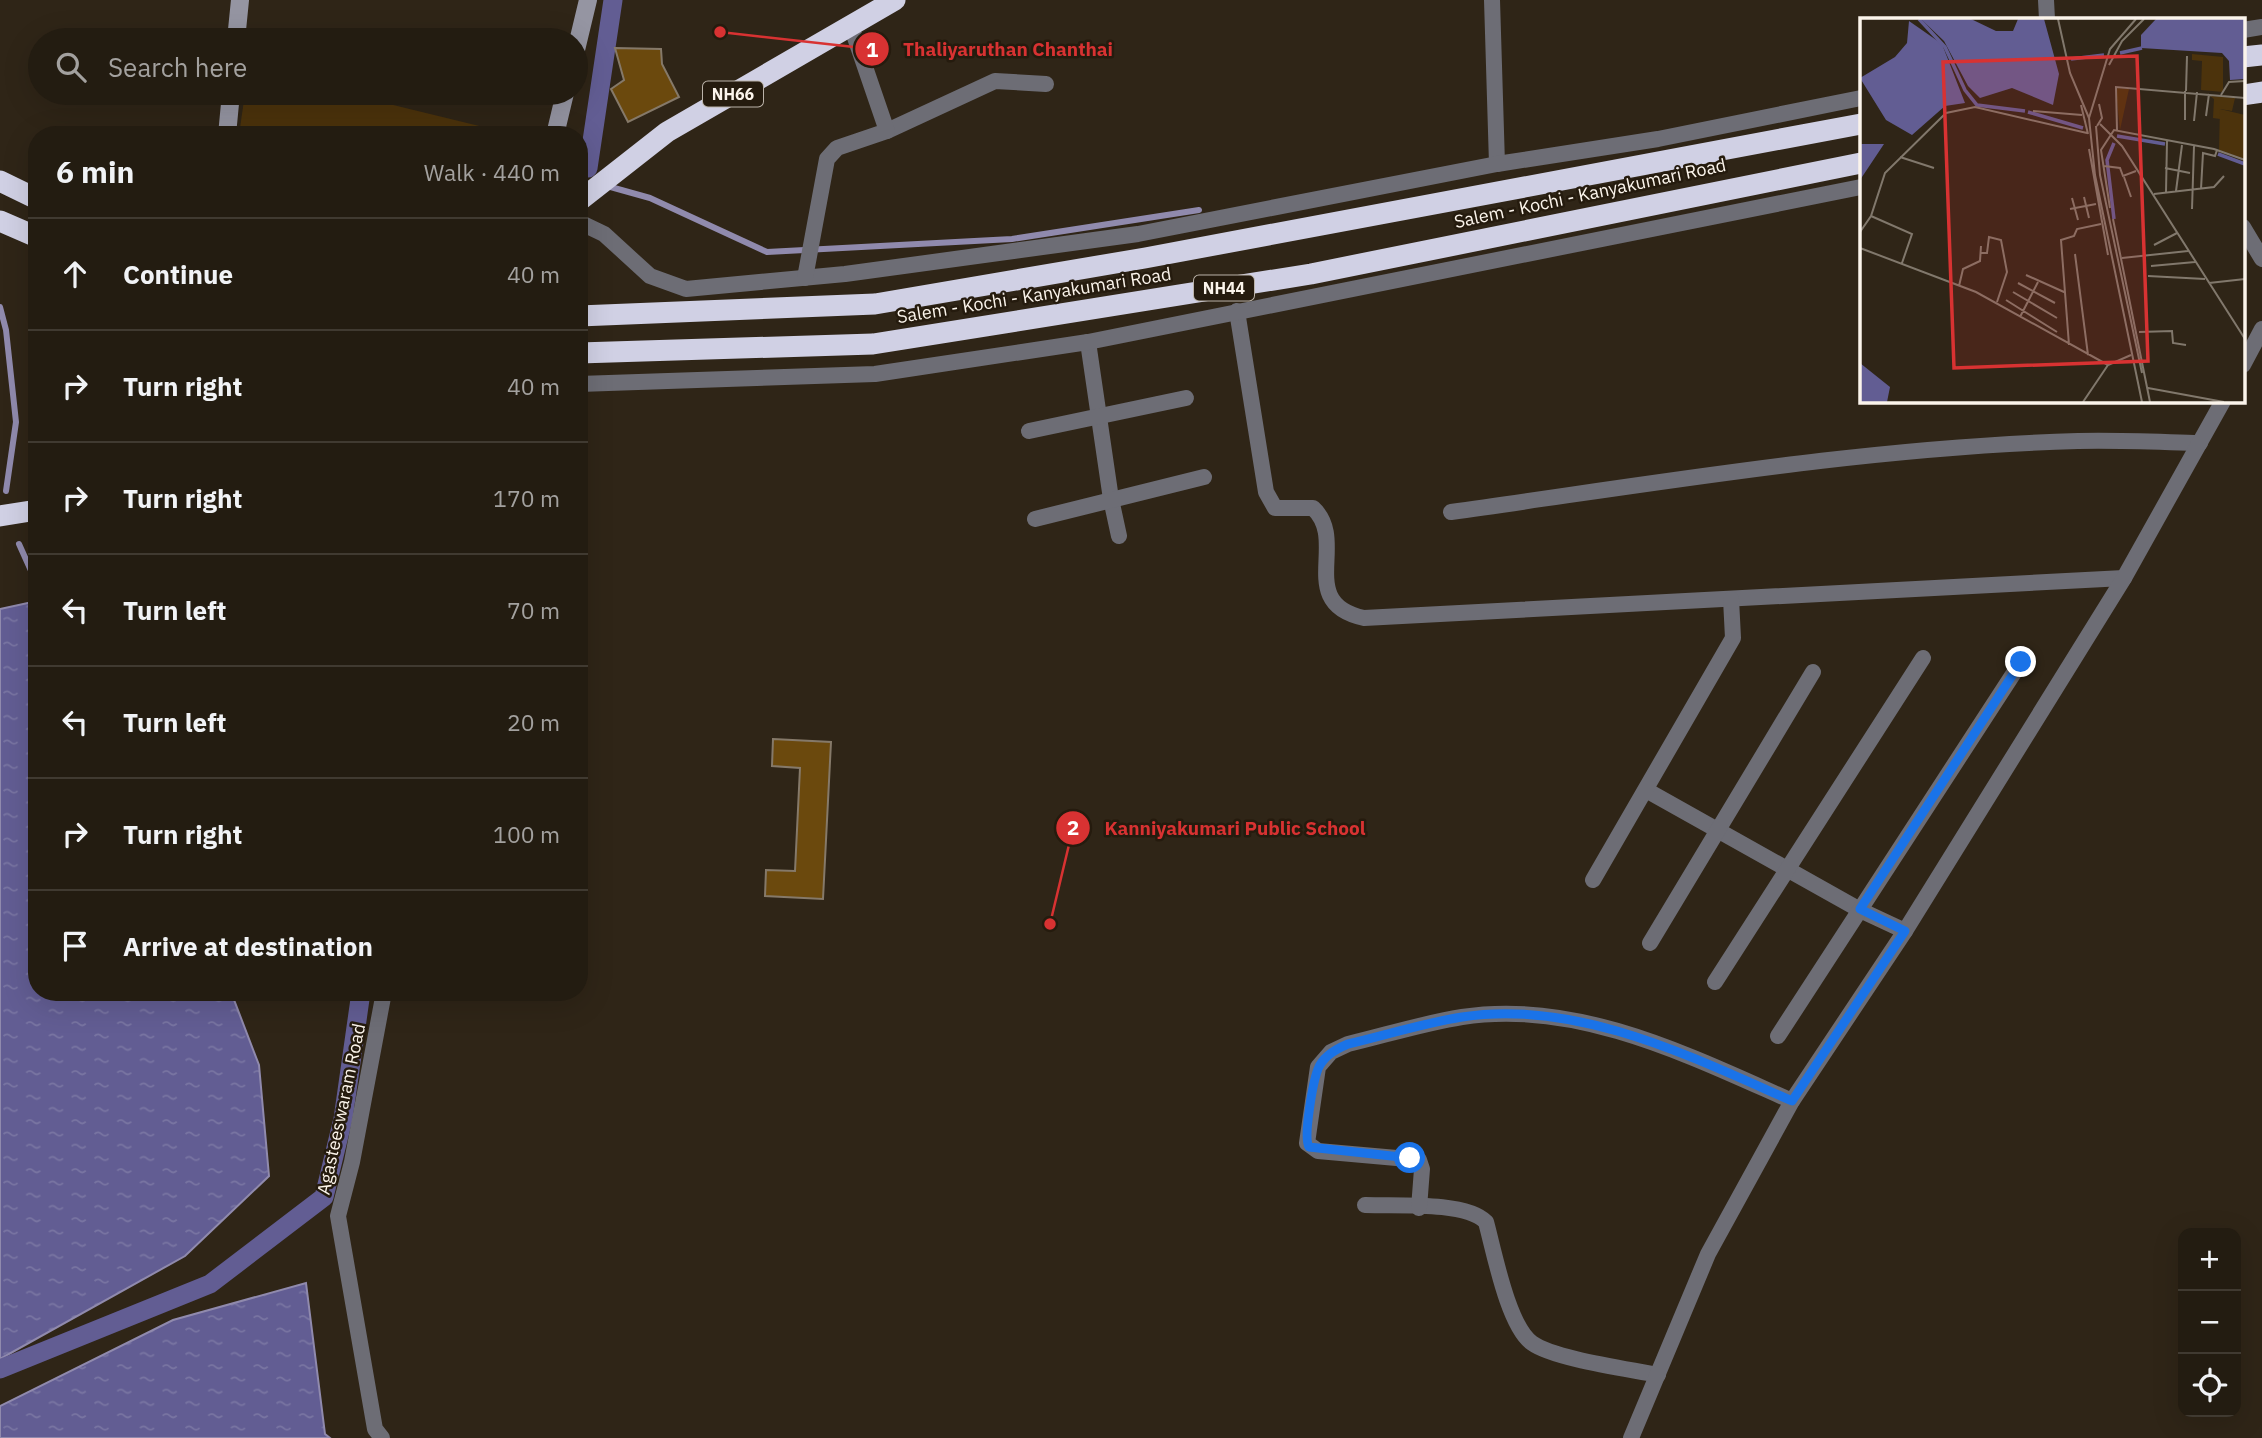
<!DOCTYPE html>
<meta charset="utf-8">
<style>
body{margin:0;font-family:"IBM Plex Sans",sans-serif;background:#2b251a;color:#f1f3f6}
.controls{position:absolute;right:21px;bottom:21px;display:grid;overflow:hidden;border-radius:14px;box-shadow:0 7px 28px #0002}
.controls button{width:63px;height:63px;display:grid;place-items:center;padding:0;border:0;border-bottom:2px solid #403a31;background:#231c11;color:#f1f3f6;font:35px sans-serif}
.stop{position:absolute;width:21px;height:21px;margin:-16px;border:5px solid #1a73e8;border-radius:50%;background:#fff}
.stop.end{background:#1a73e8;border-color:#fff;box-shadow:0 2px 7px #0008}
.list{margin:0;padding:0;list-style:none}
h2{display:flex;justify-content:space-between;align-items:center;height:91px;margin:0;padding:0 28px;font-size:30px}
h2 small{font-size:23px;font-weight:400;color:#a3a19f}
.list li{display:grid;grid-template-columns:46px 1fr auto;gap:21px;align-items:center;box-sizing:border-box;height:112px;padding:0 28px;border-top:2px solid #403a31}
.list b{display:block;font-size:26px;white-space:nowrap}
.list em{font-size:23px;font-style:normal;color:#a3a19f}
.icon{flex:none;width:38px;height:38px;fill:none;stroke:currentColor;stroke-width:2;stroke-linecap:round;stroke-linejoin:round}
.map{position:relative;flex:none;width:2262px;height:1438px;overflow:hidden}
.search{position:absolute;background:#231c11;box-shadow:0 7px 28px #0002;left:28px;top:28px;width:560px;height:77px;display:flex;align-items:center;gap:18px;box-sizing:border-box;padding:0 24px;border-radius:38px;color:#a3a19f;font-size:26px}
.panel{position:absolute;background:#231c11;box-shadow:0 7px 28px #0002;left:28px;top:126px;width:560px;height:875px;border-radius:28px}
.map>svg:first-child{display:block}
.grass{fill:#4c330c}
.water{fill:url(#water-ripples);stroke:#908aad;stroke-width:2}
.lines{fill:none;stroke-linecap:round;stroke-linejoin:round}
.stream{stroke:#908aad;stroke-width:6}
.canal{stroke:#625d93;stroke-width:19}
.building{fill:#6b490d;stroke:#857969;stroke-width:2}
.street{stroke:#6d6d75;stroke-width:16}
.secondary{stroke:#9595a2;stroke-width:18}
.highway{stroke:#d0d0e4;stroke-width:21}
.route{stroke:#1a73e8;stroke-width:9}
.labels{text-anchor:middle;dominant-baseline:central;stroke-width:5;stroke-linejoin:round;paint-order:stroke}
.shield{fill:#251b0e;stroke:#bbb3a9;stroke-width:2}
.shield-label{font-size:16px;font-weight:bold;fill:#fbf4eb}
.street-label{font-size:18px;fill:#fbf4eb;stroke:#251b0e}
.inset-river{fill:none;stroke:#625d93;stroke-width:3.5}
.inset-road{fill:none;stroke:#81786c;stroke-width:2}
.view{fill:#d83232;fill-opacity:0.15;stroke:#d83232;stroke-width:3.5}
.inset-edge{fill:none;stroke:#fbf4eb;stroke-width:3.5}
.leader{fill:none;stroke:#d83232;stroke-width:2.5}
.callout-dot{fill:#d83232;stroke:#251b0e;stroke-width:2.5}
.mark-label{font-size:21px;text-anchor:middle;font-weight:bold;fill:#fff}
.callout-label{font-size:19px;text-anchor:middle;font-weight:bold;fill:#d83232;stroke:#251b0e;stroke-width:5;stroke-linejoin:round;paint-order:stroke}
</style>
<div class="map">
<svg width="2262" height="1438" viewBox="0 0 2262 1438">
<defs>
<pattern id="water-ripples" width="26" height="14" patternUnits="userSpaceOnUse" patternTransform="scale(1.75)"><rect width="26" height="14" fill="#625d93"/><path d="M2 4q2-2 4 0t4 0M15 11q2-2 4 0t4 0" fill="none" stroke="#7975a2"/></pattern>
</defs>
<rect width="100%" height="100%" fill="#2f2517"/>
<polygon class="grass" points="245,93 344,93 516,135 239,135"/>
<g class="water">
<polygon points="37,601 37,992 231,992 259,1065 269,1176 185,1256 0,1359 0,609"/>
<polygon points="306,1283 325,1434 330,1438 0,1438 0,1406 173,1320"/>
</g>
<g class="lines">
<g class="stream">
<polyline points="607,186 650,198 767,252 1012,239 1199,210"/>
<polyline points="0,307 6,330 16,422 6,491"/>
<polyline points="19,544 37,584"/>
</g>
<g class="canal">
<polyline points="588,168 613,0"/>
<polyline points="0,1369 210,1284 324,1197 343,1119 361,992"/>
</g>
</g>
<g class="building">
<polygon points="615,48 661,49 662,64 679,97 628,122 611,89 624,80"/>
<polygon points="773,739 831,742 823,899 765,896 766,870 795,871 800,768 772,766"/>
</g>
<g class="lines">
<g class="street">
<polyline points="1492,0 1497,164"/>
<polyline points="2046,0 2047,19"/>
<polyline points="2243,30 2262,27"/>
<polyline points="887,131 995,81 1046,84"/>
<polyline points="579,222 604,234 650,276 686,289 845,274 1138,234 1497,164 1658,139 1861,98"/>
<polyline points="2243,227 2262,259"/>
<polyline points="805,278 827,159 837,148 887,131 851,26"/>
<path d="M 1237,311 L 1266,492 L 1275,508 L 1313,508 C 1349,541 1295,603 1364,618 L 2124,578"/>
<polyline points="1088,342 1111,499 1119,536"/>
<polyline points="2243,365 2262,329"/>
<polyline points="579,384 875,374 1088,342 1861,187"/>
<polyline points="1029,431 1186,398"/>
<path d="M 1451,512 C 1659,483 1868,447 2078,441 C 2119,440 2160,442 2200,443"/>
<polyline points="1035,519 1204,477"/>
<polyline points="1646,790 1860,910 1905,931"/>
<polyline points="1593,880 1733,638 1731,599"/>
<polyline points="1650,943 1813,672"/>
<polyline points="1715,982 1923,658"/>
<polyline points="1778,1036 2021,662"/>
<path d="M 1365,1205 C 1395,1206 1466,1201 1486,1222 C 1494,1251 1508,1326 1532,1343 C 1554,1359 1629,1369 1658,1375"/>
<path d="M 1419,1208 L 1422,1169 L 1419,1160 L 1318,1151 L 1307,1143 L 1318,1067 L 1331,1052 L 1348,1044 C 1386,1035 1424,1023 1462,1017 C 1577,999 1690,1056 1792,1101"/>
<polyline points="382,1438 375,1429 338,1216 352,1162 384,992"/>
<polyline points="1631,1438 1708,1254 1792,1101 1905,931 2124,578 2223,401"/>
</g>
<g class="secondary">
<polyline points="236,40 240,0"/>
<polyline points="576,50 588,0"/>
<polyline points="227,135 231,93"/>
<polyline points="555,135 565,93"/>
</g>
<g class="highway">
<polyline points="2243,57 2262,55"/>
<polyline points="2243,95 2262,92"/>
<polyline points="0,181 37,199"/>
<polyline points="579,201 667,132 895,0"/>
<polyline points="0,221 37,237"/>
<polyline points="579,316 875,304 1145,258 1861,124"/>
<polyline points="579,353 873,344 1311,274 1861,163"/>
<polyline points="0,516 37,510"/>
</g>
</g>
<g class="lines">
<path class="route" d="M 1410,1158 L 1309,1147 C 1303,1137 1313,1082 1318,1069 C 1323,1056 1336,1049 1348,1044 C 1386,1035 1424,1023 1462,1017 C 1576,999 1690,1056 1792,1101 L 1905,931 L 1860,909 L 2021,662"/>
</g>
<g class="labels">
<g class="shield">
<rect x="703" y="81.5" width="60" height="25" rx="5"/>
<rect x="1194" y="275.5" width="60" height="25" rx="5"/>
</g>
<g class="shield-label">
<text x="733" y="94">NH66</text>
<text x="1224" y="288">NH44</text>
</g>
<g class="street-label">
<text transform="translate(1590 193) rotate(-12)">Salem - Kochi - Kanyakumari Road</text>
<text transform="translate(1034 295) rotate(-9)">Salem - Kochi - Kanyakumari Road</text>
<text transform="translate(341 1109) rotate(-78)">Agasteeswaram Road</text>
</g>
</g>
<g transform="translate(1860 18)">
<rect width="385" height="385" fill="#2f2517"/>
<path d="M 332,36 L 363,39 L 363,74 L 341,72 L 342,43 L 332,42 ZM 258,70 L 269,71 L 260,112 L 256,73 ZM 350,78 L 375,80 L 372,93 L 360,91 L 360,101 L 353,100 L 354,81 Z" fill="#4c330c"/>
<path d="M 360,91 L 385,97 L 385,141 L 359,132 Z" fill="#4c330c"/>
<path d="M 61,1 L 111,1 L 136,13 L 153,13 L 158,1 L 184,1 L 199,56 L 193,87 L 152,70 L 120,80 L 108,68 L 84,23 ZM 296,1 L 385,1 L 385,61 L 370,62 L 369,43 L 362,35 L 281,30 L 281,17 ZM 49,3 L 82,26 L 105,85 L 85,88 L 52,117 L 26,102 L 0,60 L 35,39 L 47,25 ZM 0,126 L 24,126 L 0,162 ZM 0,345 L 30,369 L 27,384 L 0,384 Z" fill="#625d93"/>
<path class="inset-river" d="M 59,1 L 85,29 L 105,72 L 117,87 L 165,93M 260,35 L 282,30M 211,41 L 244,37M 168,94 L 223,110M 257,118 L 305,126M 254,125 L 247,142 L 254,201M 358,136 L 385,146"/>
<path class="inset-road" d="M 198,1 L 210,55 L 229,100M 276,1 L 250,31 L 229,100 L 235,157 L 282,384M 249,47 L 262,23 L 284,1M 325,73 L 325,102M 326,73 L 327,38M 361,77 L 369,64 L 385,63M 221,87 L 228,116M 173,93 L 222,97M 346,98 L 349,76M 334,103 L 337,74M 240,106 L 262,128 L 385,321M 236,108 L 240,157 L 282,355M 237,108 L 242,100 L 239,86M 257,112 L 256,69 L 385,80M 229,131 L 248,237M 40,139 L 74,150M 244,148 L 260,150 L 263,158 L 276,153M 305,150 L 330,155M 264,159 L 271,179M 341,171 L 343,135 L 355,138 L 357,132M 316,173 L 322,127M 306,174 L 307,123M 294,176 L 354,169 L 364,158M 224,179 L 229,200M 212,180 L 218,202M 250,190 L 241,132 L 254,112 L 354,131 L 385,142M 210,191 L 236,186M 332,191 L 334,128M 11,198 L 52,216 L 42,245M 253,201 L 290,384M 0,214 L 11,198 L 25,155 L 86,95 L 115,89 L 227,115M 294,227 L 317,215M 0,230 L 116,274 L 248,347M 121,235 L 127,235 L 129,219 L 141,222 L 147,254 L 137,284M 215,236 L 228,337M 262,240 L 328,233M 291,248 L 335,244M 166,257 L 204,274M 288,258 L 345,261M 158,265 L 195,285M 349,265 L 385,261M 99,268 L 103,251 L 120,243 L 121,228M 153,274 L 197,300M 146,282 L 197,314M 160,299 L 178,264M 279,314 L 312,313 L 313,325 L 326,327M 209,327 L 201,222 L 214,218 L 217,211 L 241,206M 288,370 L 364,384M 223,384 L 248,347 L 271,337"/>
<path class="view" d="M 277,38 L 288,343 L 94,350 L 83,44 Z"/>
<rect width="385" height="385" class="inset-edge"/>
</g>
<path class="leader" d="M720 32L872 49M1050 924L1073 828"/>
<g class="callout-dot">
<circle cx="720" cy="32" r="7"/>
<circle cx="1050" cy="924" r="7"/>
<circle cx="872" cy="49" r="18"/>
<circle cx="1073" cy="828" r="18"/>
</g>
<g class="mark-label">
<text x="872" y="57">1</text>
<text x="1073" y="835">2</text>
</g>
<g class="callout-label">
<text x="1008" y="56">Thaliyaruthan Chanthai</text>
<text x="1235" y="835">Kanniyakumari Public School</text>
</g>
</svg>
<div class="controls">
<button>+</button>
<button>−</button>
<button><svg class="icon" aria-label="locate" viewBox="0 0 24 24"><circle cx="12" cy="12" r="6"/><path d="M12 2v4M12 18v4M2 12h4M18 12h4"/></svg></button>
</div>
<div class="stop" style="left:1410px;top:1158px"></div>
<div class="stop end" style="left:2021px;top:662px"></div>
<div class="search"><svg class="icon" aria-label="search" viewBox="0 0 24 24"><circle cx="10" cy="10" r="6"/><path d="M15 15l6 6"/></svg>Search here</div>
<section class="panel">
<h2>6 min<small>Walk · 440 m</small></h2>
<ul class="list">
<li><svg class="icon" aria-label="ahead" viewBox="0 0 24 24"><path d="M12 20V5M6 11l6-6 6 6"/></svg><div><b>Continue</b></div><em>40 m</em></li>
<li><svg class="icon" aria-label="right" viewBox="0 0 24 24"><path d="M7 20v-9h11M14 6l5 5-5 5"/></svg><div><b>Turn right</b></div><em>40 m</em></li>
<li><svg class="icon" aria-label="right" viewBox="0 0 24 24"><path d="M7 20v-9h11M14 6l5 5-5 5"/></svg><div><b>Turn right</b></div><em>170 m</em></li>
<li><svg class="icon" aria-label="left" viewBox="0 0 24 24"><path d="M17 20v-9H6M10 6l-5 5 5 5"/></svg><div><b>Turn left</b></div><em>70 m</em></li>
<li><svg class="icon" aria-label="left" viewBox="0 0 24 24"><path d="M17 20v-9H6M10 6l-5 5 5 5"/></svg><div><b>Turn left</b></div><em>20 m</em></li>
<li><svg class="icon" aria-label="right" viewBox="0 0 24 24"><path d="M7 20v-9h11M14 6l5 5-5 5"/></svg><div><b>Turn right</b></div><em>100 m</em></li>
<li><svg class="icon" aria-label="arrive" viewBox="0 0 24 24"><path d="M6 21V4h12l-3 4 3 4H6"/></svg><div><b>Arrive at destination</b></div></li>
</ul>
</section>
</div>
